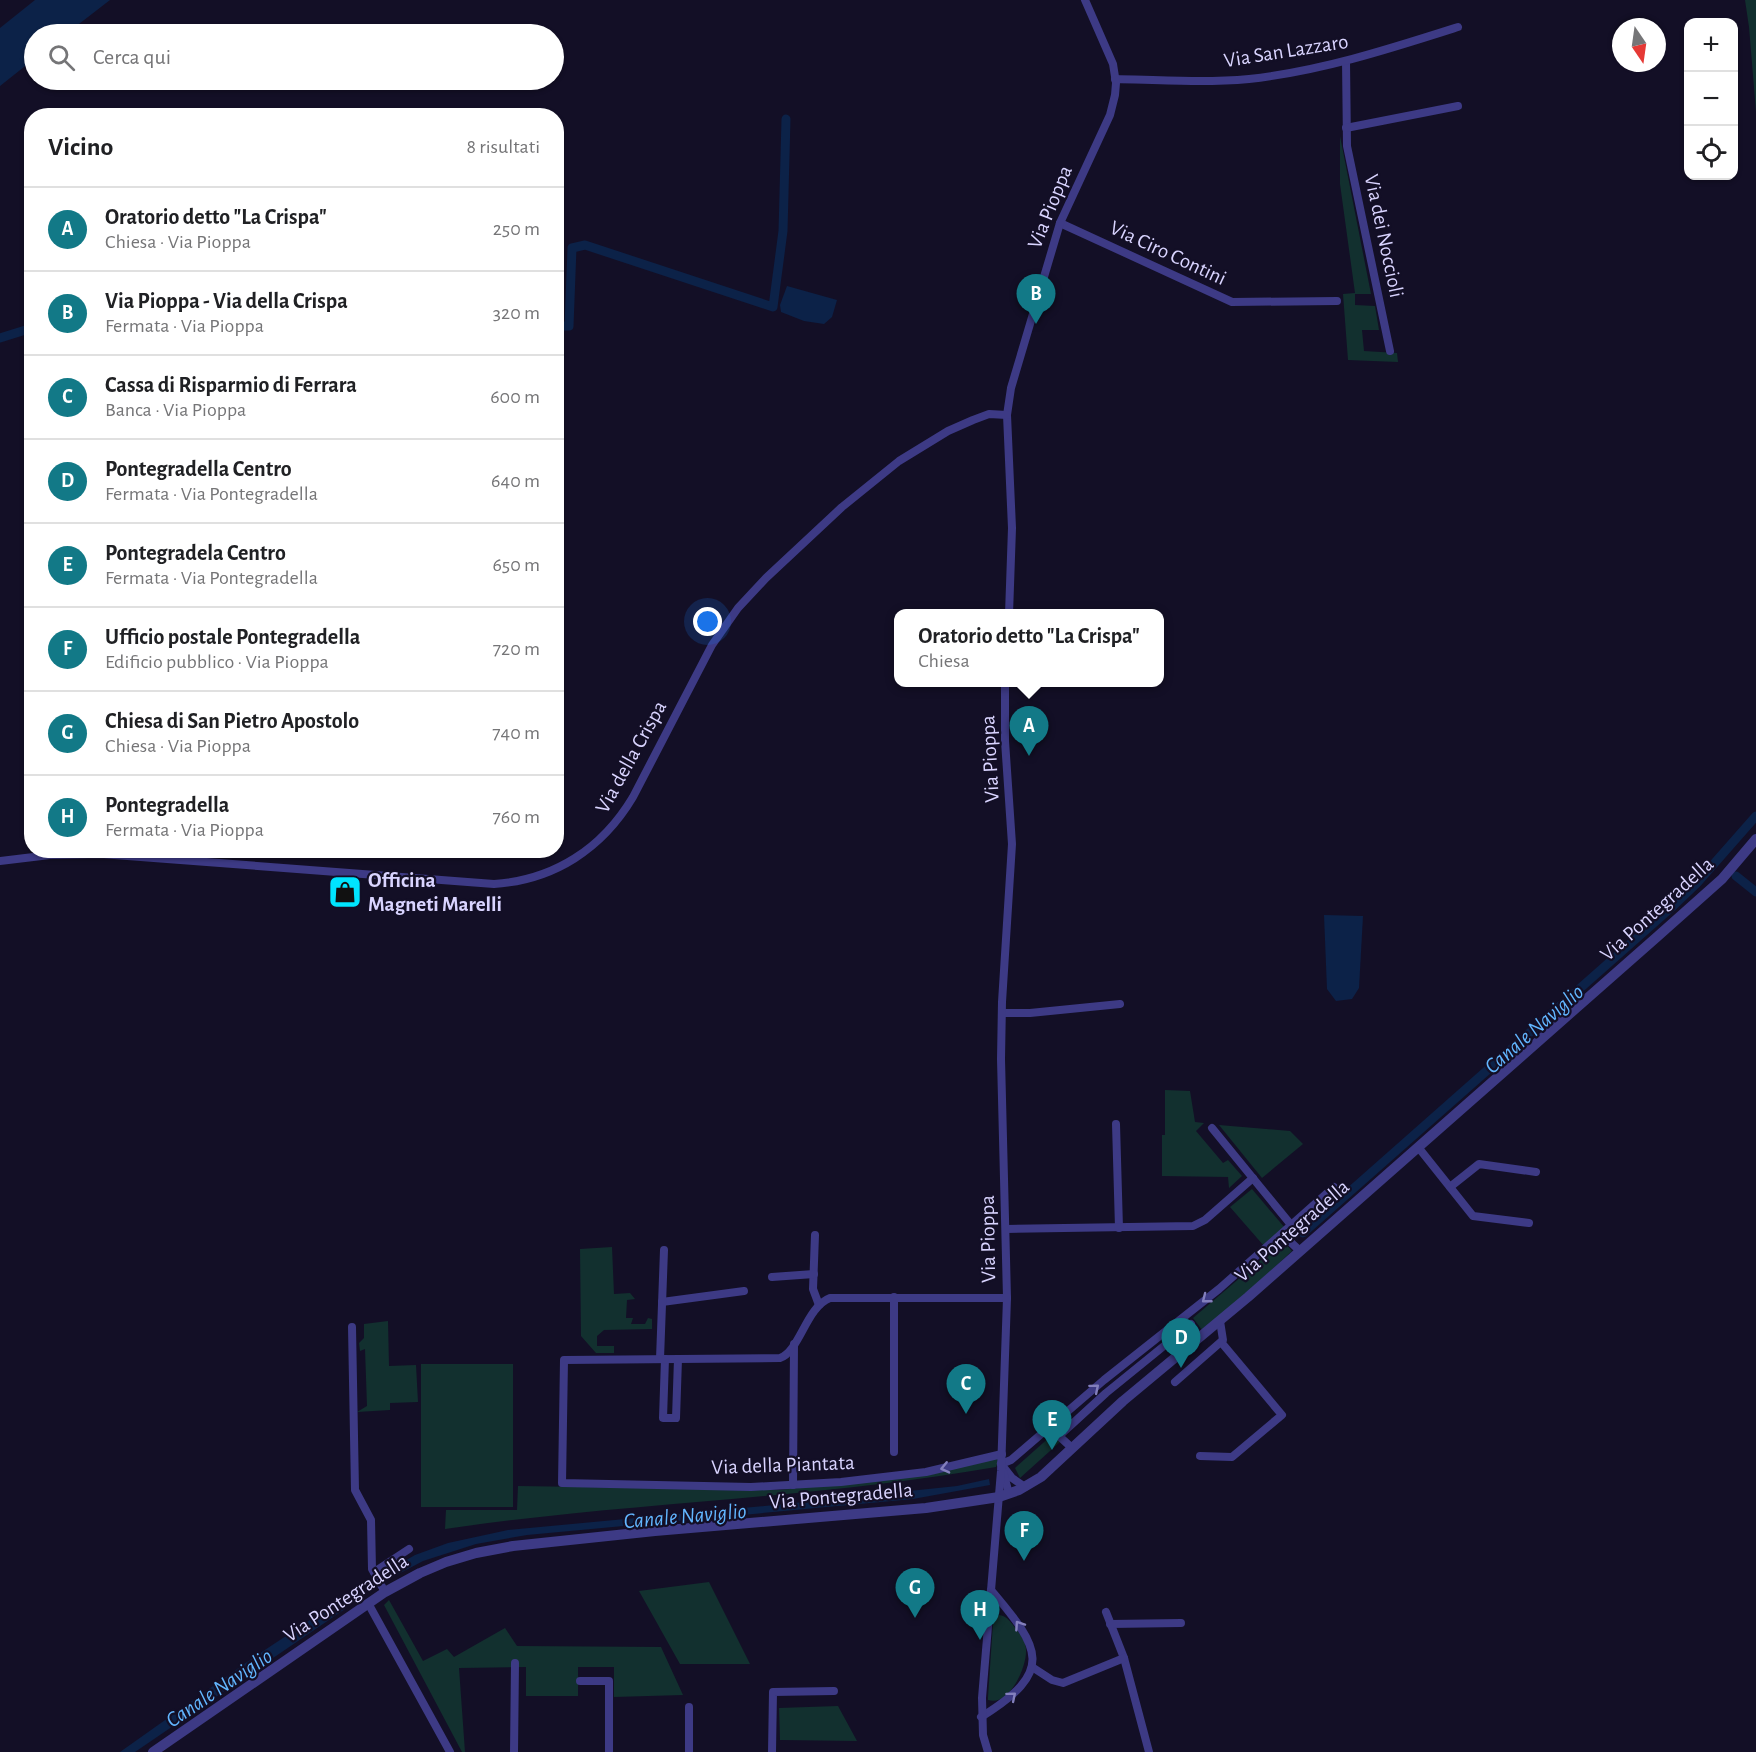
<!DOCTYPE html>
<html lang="it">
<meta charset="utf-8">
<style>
body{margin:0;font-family:"Alegreya Sans",sans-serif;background:#f2f2f2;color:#202124}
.controls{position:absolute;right:18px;top:18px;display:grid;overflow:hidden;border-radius:12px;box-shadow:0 2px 4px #0004}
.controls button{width:54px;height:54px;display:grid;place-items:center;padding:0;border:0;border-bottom:2px solid #e0e0e0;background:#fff;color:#202124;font:30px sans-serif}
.compass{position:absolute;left:1612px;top:18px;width:54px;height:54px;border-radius:50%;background:#fff;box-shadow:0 2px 4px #0004;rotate:167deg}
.you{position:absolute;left:708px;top:622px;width:21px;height:21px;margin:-15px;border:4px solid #fff;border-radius:50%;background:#1a73e8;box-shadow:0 0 0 9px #1a73e833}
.badge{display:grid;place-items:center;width:39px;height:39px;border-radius:50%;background:#127987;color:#fff;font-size:20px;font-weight:700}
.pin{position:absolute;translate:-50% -50px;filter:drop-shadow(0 2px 3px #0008)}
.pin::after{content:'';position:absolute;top:32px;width:21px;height:18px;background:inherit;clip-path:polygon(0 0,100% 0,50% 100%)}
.popup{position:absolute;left:894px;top:609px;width:270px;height:78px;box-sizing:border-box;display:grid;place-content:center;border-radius:12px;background:#fff;filter:drop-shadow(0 2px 4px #0005);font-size:20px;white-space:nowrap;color:#757577}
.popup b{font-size:22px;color:#202124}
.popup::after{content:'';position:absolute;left:50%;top:100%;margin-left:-12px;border:12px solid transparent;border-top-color:#fff}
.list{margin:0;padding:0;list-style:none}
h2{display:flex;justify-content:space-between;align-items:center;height:78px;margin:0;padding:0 24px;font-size:26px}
h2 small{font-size:20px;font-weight:400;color:#757577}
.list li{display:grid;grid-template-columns:39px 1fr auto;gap:18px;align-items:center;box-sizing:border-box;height:84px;padding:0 24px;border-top:2px solid #e0e0e0}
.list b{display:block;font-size:22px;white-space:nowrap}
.list p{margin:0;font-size:20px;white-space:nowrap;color:#757577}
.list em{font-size:20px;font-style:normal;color:#757577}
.icon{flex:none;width:33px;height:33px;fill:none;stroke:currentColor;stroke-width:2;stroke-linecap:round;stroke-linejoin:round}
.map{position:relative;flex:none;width:1756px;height:1752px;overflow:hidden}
.search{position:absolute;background:#fff;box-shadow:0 2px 4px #0004;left:24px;top:24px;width:540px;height:66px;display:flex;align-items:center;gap:15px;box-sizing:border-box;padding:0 21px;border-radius:33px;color:#757577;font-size:22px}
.panel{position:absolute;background:#fff;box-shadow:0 2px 4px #0004;left:24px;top:108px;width:540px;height:750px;border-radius:24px}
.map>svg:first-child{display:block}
.green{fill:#12302f}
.water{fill:#0c2248}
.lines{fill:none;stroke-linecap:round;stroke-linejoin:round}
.canal{stroke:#0c2248;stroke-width:9}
.minor{stroke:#3d3a85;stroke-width:8}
.tertiary{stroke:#3d3a85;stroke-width:10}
.oneway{stroke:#837fbc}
.labels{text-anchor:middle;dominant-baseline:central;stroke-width:4.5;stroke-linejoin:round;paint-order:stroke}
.street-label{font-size:21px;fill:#d9d4ff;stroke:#130f26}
.poi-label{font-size:21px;font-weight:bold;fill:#d9d4ff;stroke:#130f26;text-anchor:start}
.water-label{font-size:22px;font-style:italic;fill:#62b6ff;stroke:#130f26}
</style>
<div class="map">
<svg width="1756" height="1752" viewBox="0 0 1756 1752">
<rect width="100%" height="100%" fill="#130f26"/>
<g class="green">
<polygon points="1745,0 1756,0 1756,112 1749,27"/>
<polygon points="1340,136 1371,294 1355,294 1355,305 1375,306 1379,330 1362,330 1364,351 1397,353 1398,362 1348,360 1343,294 1355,293 1340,184"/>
<polygon points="1165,1090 1190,1091 1195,1122 1204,1123 1196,1131 1223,1163 1228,1160 1242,1176 1229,1188 1228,1177 1162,1176 1162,1135 1165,1135"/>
<polygon points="1219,1125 1290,1131 1303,1144 1262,1178"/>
<polygon points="1252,1189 1285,1228 1264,1246 1230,1207"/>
<polygon points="1283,1241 1292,1251 1246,1294 1202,1330 1193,1318"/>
<polygon points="612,1247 614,1294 630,1293 635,1299 627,1300 626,1318 633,1318 631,1324 645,1324 648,1318 652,1319 652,1329 604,1330 597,1336 597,1346 614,1346 614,1353 596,1353 581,1336 580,1249"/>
<polygon points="388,1321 389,1366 416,1365 418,1402 390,1403 390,1410 357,1412 367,1406 365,1349 360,1351 359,1343 364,1338 364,1324"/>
<rect x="421" y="1364" width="92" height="143"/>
<polygon points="1052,1435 1060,1442 1020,1478 1015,1468"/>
<path d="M 1000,1457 L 996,1467 C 814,1499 628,1502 445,1529 L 446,1510 L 517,1510 L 518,1486 L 779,1490 L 929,1475 Z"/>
<polygon points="709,1582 750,1664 680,1664 639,1591"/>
<polygon points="389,1600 423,1661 447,1649 454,1657 505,1628 517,1646 661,1647 683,1695 614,1697 614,1667 578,1667 578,1696 526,1696 526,1667 459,1668 465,1752 462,1752 384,1605"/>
<path d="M 999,1615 C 1006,1616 1009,1620 1013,1625 C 1019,1633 1026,1640 1026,1650 C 1027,1667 1009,1707 988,1700 L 988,1697 L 993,1623 Z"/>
<polygon points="838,1706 857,1741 780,1740 779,1708"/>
</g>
<g class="water">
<polygon points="35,0 110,0 66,34 34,34 34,59 0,86 0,28"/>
<polygon points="787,286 837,300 832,317 824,324 804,321 781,312 780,305"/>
<polygon points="1324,915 1363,916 1359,988 1352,999 1336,1001 1327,989"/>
<polygon points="989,1479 990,1485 913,1499 527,1535 476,1544 423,1561 389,1579 384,1573 415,1555 448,1543 508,1530 785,1504 957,1486"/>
<polygon points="340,1600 345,1609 135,1752 120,1752 247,1662"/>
</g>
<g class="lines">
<g class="canal">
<polyline points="556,326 569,326 572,248 585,245 773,307 783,231 786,119"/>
<polyline points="0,338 32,328"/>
<polyline points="1736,876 1756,892"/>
<polyline points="1303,1233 1672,907 1697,883 1756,816"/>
</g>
<g class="minor">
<polyline points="1346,61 1347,146 1390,351"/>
<path d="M 1115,79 C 1159,80 1205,83 1249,79 C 1321,71 1389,49 1458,27"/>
<polyline points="1346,128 1458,106"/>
<polyline points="1060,223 1232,302 1337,301"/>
<polyline points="1009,614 1012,528 1007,415 1011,388 1060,223 1110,115 1115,95 1116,83 1113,64 1085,0"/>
<path d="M 0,861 L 50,855 L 101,854 L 494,884 C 554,880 602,849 633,797 L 712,645 L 738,608 L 766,578 L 842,507 L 899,461 L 948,431 L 973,420 L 989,414 L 1007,415"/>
<polyline points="1002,1013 1030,1013 1120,1004"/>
<polyline points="1116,1124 1119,1228"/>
<polyline points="1212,1128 1292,1226"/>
<polyline points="1418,1147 1473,1216 1529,1223"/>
<polyline points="1450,1187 1479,1164 1536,1172"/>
<polyline points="1006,1229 1193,1226 1205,1220 1253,1178"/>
<polyline points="1282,1234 1300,1251"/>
<polyline points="815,1235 813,1289 819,1305"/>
<polyline points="772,1277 814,1274"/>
<polyline points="662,1302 744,1291"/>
<polyline points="352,1327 355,1490 371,1520 372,1569 385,1592"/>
<polyline points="660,1359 664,1250"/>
<polyline points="665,1359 663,1418 676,1418 678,1359"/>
<polyline points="1175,1382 1223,1340 1220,1321"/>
<polyline points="1072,1448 1059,1436 1106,1393 1191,1324"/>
<polyline points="894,1452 894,1297"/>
<path d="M 1002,1454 L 926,1472 L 841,1482 L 751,1487 L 562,1483 L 564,1360 L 780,1358 C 800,1351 806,1307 830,1298 L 1007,1298"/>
<polyline points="1200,1456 1232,1457 1282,1415 1221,1342"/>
<polyline points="1001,1464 1011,1460 1104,1380 1219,1289 1334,1187"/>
<polyline points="1001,1464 1012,1478 1025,1487"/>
<polyline points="1003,1471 1009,1494"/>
<polyline points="793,1485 794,1344"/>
<polyline points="374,1572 409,1549"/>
<polyline points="368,1603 450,1752"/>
<polyline points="1106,1612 1124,1658 1149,1752"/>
<polyline points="1110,1624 1181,1623"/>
<polyline points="1032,1667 1052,1680 1063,1683 1124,1658"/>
<polyline points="580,1681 609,1681 609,1752"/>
<polyline points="689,1707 689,1752"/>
<path d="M 981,1717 C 1055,1671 1041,1649 991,1590"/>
<polyline points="514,1752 515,1663"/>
<polyline points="772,1752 773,1692 834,1691"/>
<polyline points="988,1752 983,1735 982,1698 1001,1471 1007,1298 1001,1059 1002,1002 1012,844 1005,741 1005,682"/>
</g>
<polyline class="tertiary" points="153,1752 385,1592 420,1573 446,1562 476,1553 513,1546 655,1531 926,1508 999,1497 1019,1490 1041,1477 1123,1401 1248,1297 1658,936 1722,879 1756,839"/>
</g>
<defs><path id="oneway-chevron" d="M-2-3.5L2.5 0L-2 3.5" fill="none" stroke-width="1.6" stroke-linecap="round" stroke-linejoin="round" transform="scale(1.5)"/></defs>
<g class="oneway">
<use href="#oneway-chevron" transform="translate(1206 1299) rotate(142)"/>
<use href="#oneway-chevron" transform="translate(1095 1388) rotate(-40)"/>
<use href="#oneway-chevron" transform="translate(945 1468) rotate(167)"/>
<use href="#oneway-chevron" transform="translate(1019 1625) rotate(-124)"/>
<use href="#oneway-chevron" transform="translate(1012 1696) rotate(-40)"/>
</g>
<defs>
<g id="shop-square" transform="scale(1.725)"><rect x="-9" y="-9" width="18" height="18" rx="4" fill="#00e5ff" stroke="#130f26"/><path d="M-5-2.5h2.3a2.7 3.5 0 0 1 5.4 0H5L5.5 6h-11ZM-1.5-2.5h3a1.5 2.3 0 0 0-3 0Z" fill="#111"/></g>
</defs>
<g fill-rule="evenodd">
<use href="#shop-square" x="345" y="892"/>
</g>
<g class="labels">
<g class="street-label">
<text transform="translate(1286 51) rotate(-9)">Via San Lazzaro</text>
<text transform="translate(1050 207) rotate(-68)">Via Pioppa</text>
<text transform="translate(1384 236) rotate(78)">Via dei Noccioli</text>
<text transform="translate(1168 253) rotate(25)">Via Ciro Contini</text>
<text transform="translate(631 757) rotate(-61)">Via della Crispa</text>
<text transform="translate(990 759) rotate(-93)">Via Pioppa</text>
<text transform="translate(1657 909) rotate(-42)">Via Pontegradella</text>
<text transform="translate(1292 1231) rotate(-41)">Via Pontegradella</text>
<text transform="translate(988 1239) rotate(-91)">Via Pioppa</text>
<text transform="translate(783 1465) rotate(-2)">Via della Piantata</text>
<text transform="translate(841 1496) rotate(-5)">Via Pontegradella</text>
<text transform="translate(346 1598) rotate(-33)">Via Pontegradella</text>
</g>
<g class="poi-label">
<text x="368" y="880">Officina<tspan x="368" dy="24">Magneti Marelli</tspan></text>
</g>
<g class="water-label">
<text transform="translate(1534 1029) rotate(-41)">Canale Naviglio</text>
<text transform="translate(685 1516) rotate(-5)">Canale Naviglio</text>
<text transform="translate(219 1688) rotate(-34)">Canale Naviglio</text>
</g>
</g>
</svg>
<div class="controls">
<button>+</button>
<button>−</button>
<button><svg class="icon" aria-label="locate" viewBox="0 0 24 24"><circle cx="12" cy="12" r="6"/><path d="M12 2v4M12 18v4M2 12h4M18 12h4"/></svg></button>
</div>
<svg class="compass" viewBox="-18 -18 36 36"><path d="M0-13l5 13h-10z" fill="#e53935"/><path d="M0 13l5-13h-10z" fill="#757577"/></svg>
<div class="you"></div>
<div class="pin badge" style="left:1029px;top:756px">A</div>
<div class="popup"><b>Oratorio detto &quot;La Crispa&quot;</b>Chiesa</div>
<div class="pin badge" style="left:1036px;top:324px">B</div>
<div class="pin badge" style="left:966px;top:1414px">C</div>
<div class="pin badge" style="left:1181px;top:1368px">D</div>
<div class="pin badge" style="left:1052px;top:1450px">E</div>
<div class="pin badge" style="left:1024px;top:1561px">F</div>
<div class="pin badge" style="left:915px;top:1618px">G</div>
<div class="pin badge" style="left:980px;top:1640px">H</div>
<div class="search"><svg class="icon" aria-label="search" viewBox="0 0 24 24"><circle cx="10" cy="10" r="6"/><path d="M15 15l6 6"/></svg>Cerca qui</div>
<section class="panel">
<h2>Vicino<small>8 risultati</small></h2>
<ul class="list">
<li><span class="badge">A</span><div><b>Oratorio detto &quot;La Crispa&quot;</b><p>Chiesa · Via Pioppa</p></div><em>250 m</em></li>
<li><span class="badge">B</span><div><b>Via Pioppa - Via della Crispa</b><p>Fermata · Via Pioppa</p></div><em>320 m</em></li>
<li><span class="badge">C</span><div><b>Cassa di Risparmio di Ferrara</b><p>Banca · Via Pioppa</p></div><em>600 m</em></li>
<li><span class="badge">D</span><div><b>Pontegradella Centro</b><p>Fermata · Via Pontegradella</p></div><em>640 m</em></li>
<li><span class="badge">E</span><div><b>Pontegradela Centro</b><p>Fermata · Via Pontegradella</p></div><em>650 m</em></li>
<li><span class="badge">F</span><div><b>Ufficio postale Pontegradella</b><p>Edificio pubblico · Via Pioppa</p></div><em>720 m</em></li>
<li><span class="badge">G</span><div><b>Chiesa di San Pietro Apostolo</b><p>Chiesa · Via Pioppa</p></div><em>740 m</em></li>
<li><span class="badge">H</span><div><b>Pontegradella</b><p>Fermata · Via Pioppa</p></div><em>760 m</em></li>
</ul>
</section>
</div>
